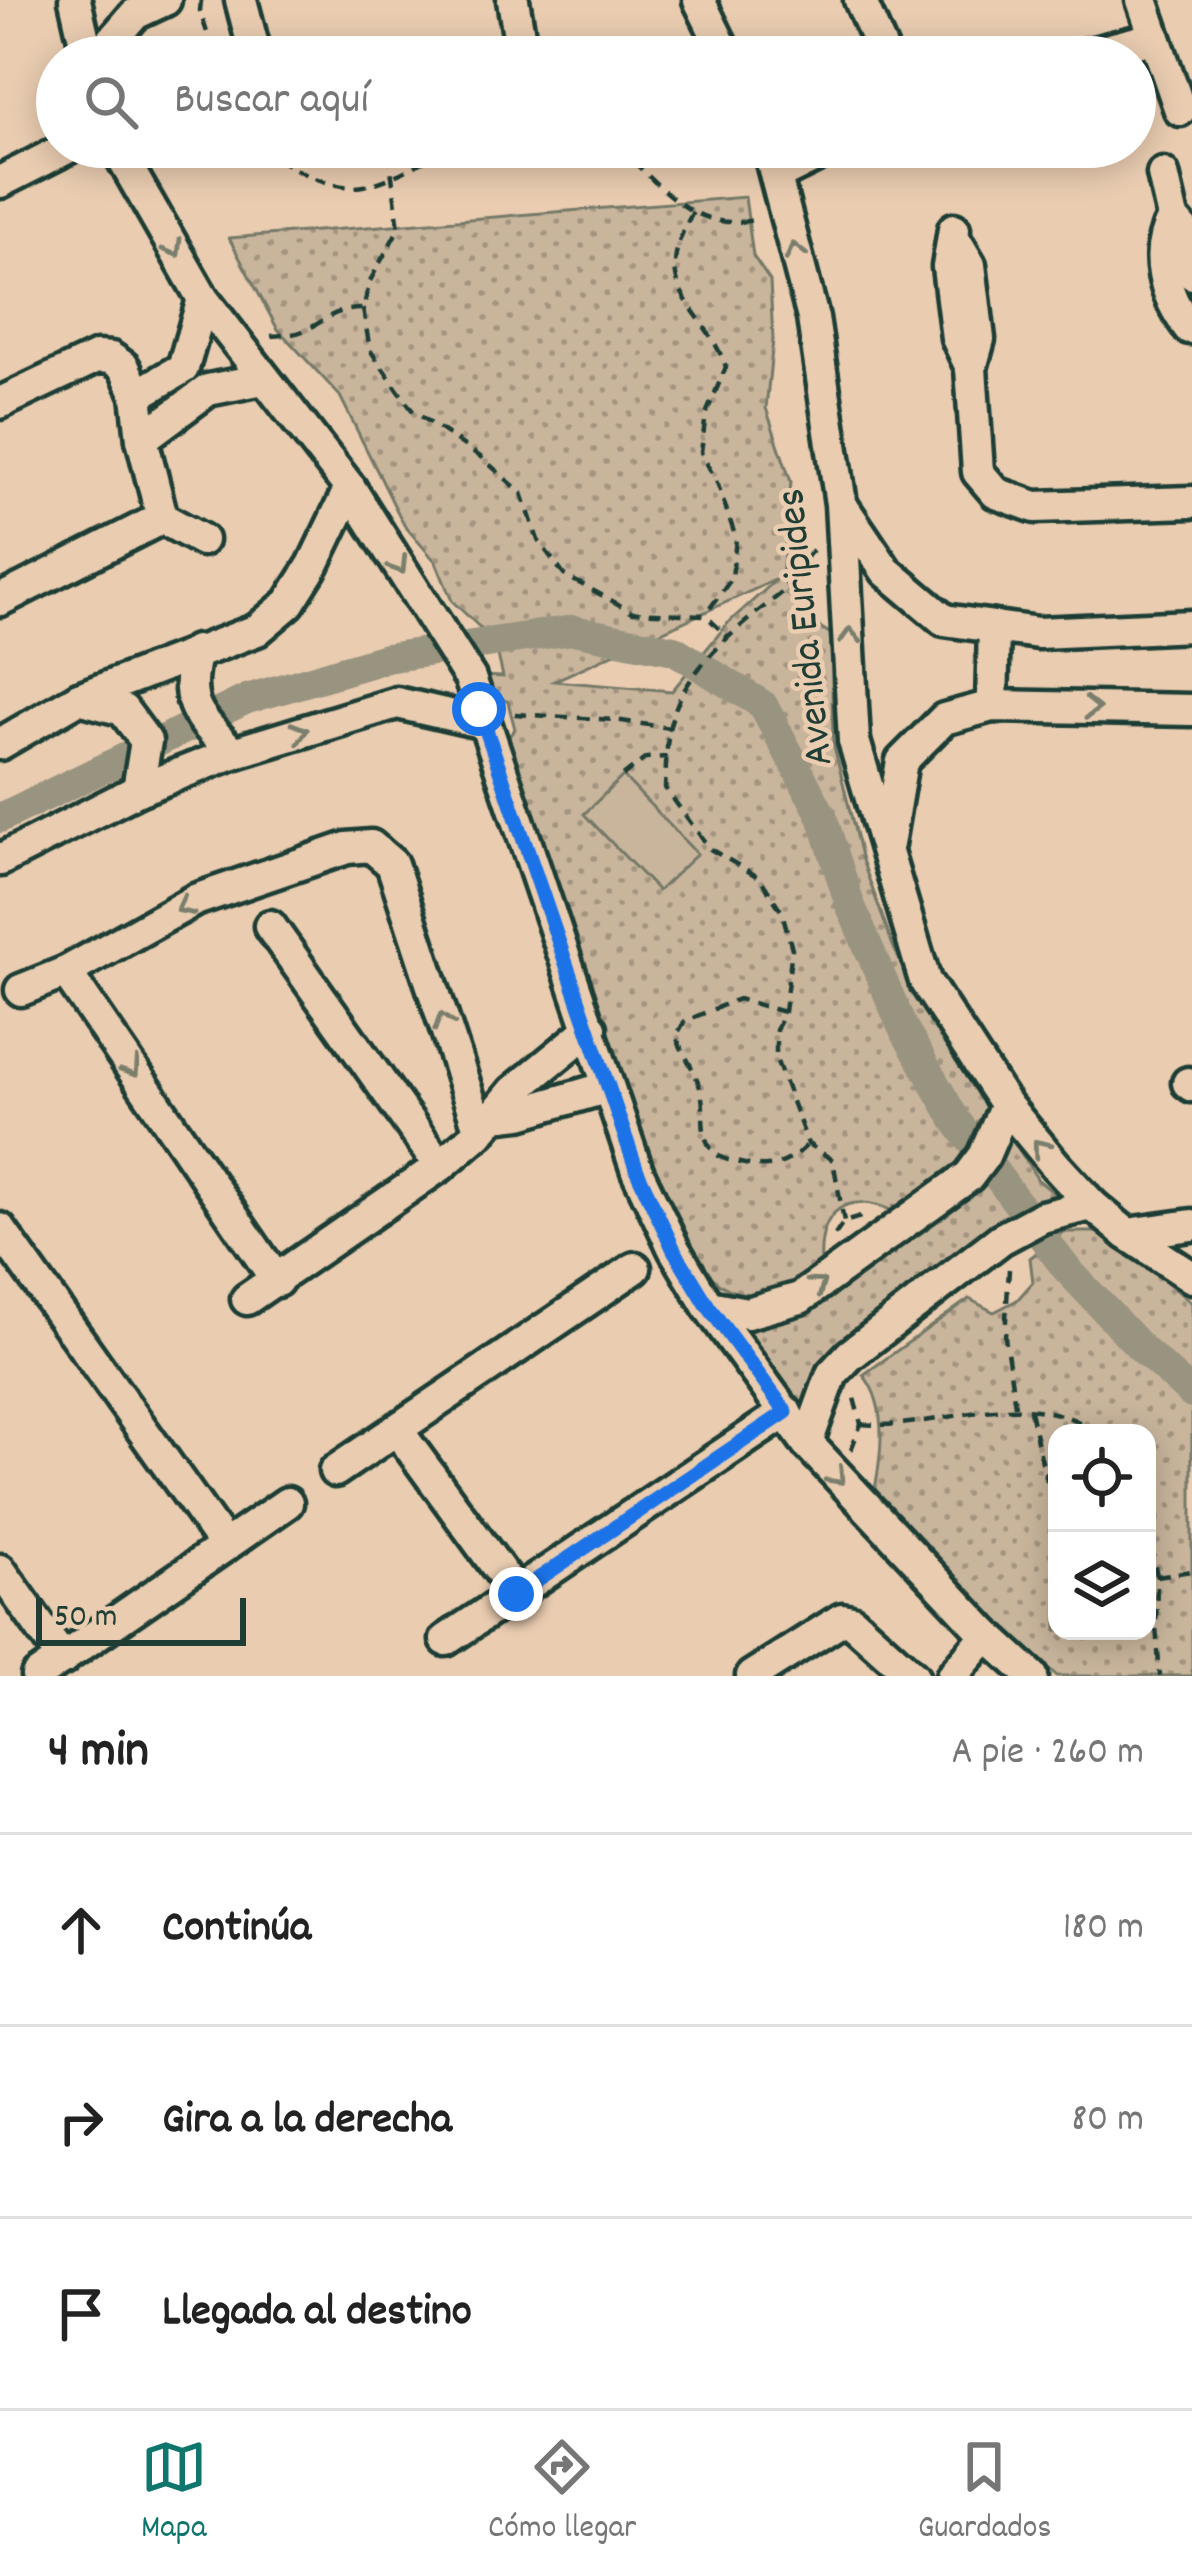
<!DOCTYPE html>
<html lang="es">
<meta charset="utf-8">
<style>
body{margin:0;font-family:Dekko,sans-serif;background:#f6f6f6;color:#222}
.controls{position:absolute;right:36px;bottom:36px;display:grid;overflow:hidden;border-radius:24px;box-shadow:0 6px 30px #0003}
.controls button{width:108px;height:108px;display:grid;place-items:center;padding:0;border:0;border-bottom:3px solid #e0e0e0;background:#fff;color:#222;font:60px sans-serif}
.scale{position:absolute;left:36px;bottom:30px;width:210px;box-sizing:border-box;padding-left:12px;border:6px solid #1f3d34;border-top:0;font-size:33px;line-height:42px;white-space:nowrap;color:#1f3d34;-webkit-text-stroke:9px #eacdb1;paint-order:stroke}
.stop{position:absolute;width:36px;height:36px;margin:-27px;border:9px solid #1a73e8;border-radius:50%;background:#fff}
.stop.end{background:#1a73e8;border-color:#fff;box-shadow:0 3px 12px #0008}
.list{margin:0;padding:0;list-style:none}
h2{display:flex;justify-content:space-between;align-items:center;height:156px;margin:0;padding:0 48px;font-size:51px}
h2 small{font-size:39px;font-weight:400;color:#767676}
.list li{display:grid;grid-template-columns:78px 1fr auto;gap:36px;align-items:center;box-sizing:border-box;height:192px;padding:0 48px;border-top:3px solid #e0e0e0}
.list b{display:block;font-size:45px;white-space:nowrap}
.list em{font-size:39px;font-style:normal;color:#767676}
.icon{flex:none;width:66px;height:66px;fill:none;stroke:currentColor;stroke-width:2;stroke-linecap:round;stroke-linejoin:round}
.map{position:relative;flex:none;width:1192px;height:1676px;overflow:hidden}
.search{position:absolute;background:#fff;box-shadow:0 6px 30px #0003;left:36px;right:36px;top:36px;height:132px;display:flex;align-items:center;gap:30px;box-sizing:border-box;padding:0 42px;border-radius:66px;color:#767676;font-size:45px}
.sheet{height:732px;background:#fff}
nav{display:flex;justify-content:space-around;align-items:center;box-sizing:border-box;height:168px;border-top:3px solid #e0e0e0;background:#fff;font-size:33px;color:#767676}
nav a{display:grid;justify-items:center;gap:6px}
nav .on{color:#0f766e}
.map>svg:first-child{display:block}
.grass{fill:url(#grass-dots);stroke:#747968;stroke-width:3;fill-rule:evenodd}
.garden{fill:#c9b59c;stroke:#747968;stroke-width:3}
.lines{fill:none;stroke-linecap:round;stroke-linejoin:round}
.canal{stroke:#999480;stroke-width:30}
.minor-casing{stroke:#1f3d34;stroke-width:39}
.path{stroke:#1f3d34;stroke-width:4.5;stroke-dasharray:12 9;stroke-linecap:butt}
.minor{stroke:#eacdb1;stroke-width:30}
.oneway{stroke:#7a7e6c}
.route{stroke:#1a73e8;stroke-width:15}
.labels{text-anchor:middle;dominant-baseline:central;stroke-width:9;stroke-linejoin:round;paint-order:stroke}
.street-label{font-size:42px;fill:#1f3d34;stroke:#eacdb1}
</style>
<div class="map">
<svg width="1192" height="1676" viewBox="0 0 1192 1676">
<defs>
<pattern id="grass-dots" width="8" height="8" patternUnits="userSpaceOnUse" patternTransform="scale(3)"><rect width="8" height="8" fill="#c9b59c"/><path d="M2 2h.1M6 6h.1" fill="none" stroke="#a39480" stroke-width="1.8" stroke-linecap="round"/></pattern>
</defs>
<rect width="100%" height="100%" fill="#eacdb1"/>
<filter id="ink" filterUnits="userSpaceOnUse"><feTurbulence type="fractalNoise" baseFrequency=".00833" numOctaves="2"/><feDisplacementMap in="SourceGraphic" scale="24" xChannelSelector="R" yChannelSelector="G"/><feConvolveMatrix kernelMatrix="1 2 1 2 8 2 1 2 1" color-interpolation-filters="sRGB"/></filter>
<g filter="url(#ink)">
<g class="grass">
<path d="M 745,197 L 753,256 L 770,281 L 773,340 L 766,408 L 791,482 L 782,576 L 798,613 L 831,634 L 833,742 L 862,860 L 893,946 L 929,1020 L 988,1106 L 971,1158 L 897,1213 C 846,1188 818,1211 821,1264 C 792,1284 756,1307 721,1285 C 706,1275 693,1253 681,1240 L 504,742 L 515,729 L 508,702 L 486,690 L 482,676 L 503,677 L 495,642 L 452,601 L 436,562 L 404,525 L 340,396 L 277,328 L 229,238 ZM 777,579 L 728,623 L 672,691 L 554,681 Z"/>
<polygon points="1011,1137 1038,1180 1066,1203 990,1244 806,1416 741,1328 808,1311 992,1180"/>
<path d="M 1063,1232 L 1107,1232 L 1192,1303 L 1192,1676 L 1057,1676 L 872,1505 C 880,1466 891,1407 863,1375 L 969,1299 L 994,1312 L 1017,1300 L 1033,1282 L 1030,1258 ZM 1057,1433 L 1147,1433 L 1147,1631 L 1057,1631 Z"/>
</g>
<polygon class="garden" points="623,776 697,854 658,891 584,814"/>
<g class="lines">
<polyline class="canal" points="0,818 247,699 386,658 573,630 674,650 763,705 822,816 849,902 902,1026 955,1119 1065,1267 1139,1346 1192,1394"/>
<g class="minor-casing">
<g id="minor">
<polyline points="75,0 88,57"/>
<polyline points="241,0 256,57"/>
<polyline points="699,0 727,57"/>
<polyline points="860,0 885,57"/>
<polyline points="1142,0 1180,110"/>
<polyline points="98,57 135,14 165,0"/>
<polyline points="509,57 521,47 513,0"/>
<polyline points="1078,57 1153,38"/>
<polyline points="116,147 203,299 350,488 470,678 637,1171 674,1249 708,1306 807,1443 987,1635 1032,1676"/>
<polyline points="768,147 813,318 841,504 854,741 925,981 1006,1105 1056,1166 1092,1205 1127,1234 1192,1277"/>
<polyline points="1163,174 1173,218 1186,233 1192,274"/>
<polyline points="776,176 835,147"/>
<polyline points="0,182 69,147"/>
<path d="M 1173,218 C 1152,255 1165,296 1189,328"/>
<polyline points="954,229 948,267 957,338 971,368"/>
<polyline points="954,238 970,265 979,339 971,368 978,472 996,493 1035,507 1192,502"/>
<polyline points="137,395 183,368 203,299"/>
<polyline points="0,403 97,357 111,358 124,367 137,395 142,439 162,518 202,540"/>
<polyline points="142,439 208,390 263,379"/>
<polyline points="843,507 886,571 944,620 1038,633 1192,626"/>
<polyline points="0,600 162,518"/>
<path d="M 196,651 C 182,705 197,715 233,753"/>
<polyline points="79,698 123,710 146,741 138,790"/>
<polyline points="992,706 994,627"/>
<polyline points="0,744 79,698 257,630 289,603 313,565 350,488"/>
<polyline points="888,844 902,761 944,719 992,706 1192,710"/>
<polyline points="0,860 138,790 233,753 397,703 484,723"/>
<polyline points="270,926 440,1166"/>
<polyline points="66,972 277,1281"/>
<polyline points="21,990 66,972 195,900 347,848 371,846 392,864 480,1132"/>
<polyline points="1188,1083 1192,1086"/>
<polyline points="494,1116 520,1113 608,1087"/>
<polyline points="0,1229 225,1546"/>
<polyline points="1127,1234 1192,1225"/>
<polyline points="247,1299 440,1166 480,1132 514,1091 591,1028"/>
<polyline points="708,1306 747,1313 800,1298 969,1176 984,1156 1006,1105"/>
<polyline points="398,1431 516,1593"/>
<polyline points="807,1443 832,1374 850,1355 1001,1239 1042,1217 1092,1205"/>
<polyline points="335,1471 635,1268"/>
<polyline points="0,1570 63,1659"/>
<polyline points="446,1640 786,1412"/>
<polyline points="37,1676 287,1503"/>
<polyline points="752,1676 842,1619 852,1621 913,1676"/>
<polyline points="952,1676 987,1635"/>
</g>
</g>
<g class="path">
<polyline points="201,0 200,11 215,57"/>
<path d="M 260,147 C 284,165 324,187 355,187 C 381,187 427,159 451,147"/>
<path d="M 618,147 C 659,183 692,233 753,220 L 754,215"/>
<path d="M 693,212 C 647,291 701,301 726,367 L 706,414 L 701,452 L 718,485 L 736,538 L 732,578 L 705,615"/>
<polyline points="363,309 370,350 412,410 482,458 522,493 538,540 564,575 633,612 705,615 728,637"/>
<path d="M 271,336 C 281,335 294,335 303,331 C 331,319 328,310 363,309 L 370,281 L 399,228 L 388,147"/>
<path d="M 813,550 C 794,568 796,596 816,612"/>
<path d="M 798,580 C 750,619 682,664 669,730 C 666,749 666,769 665,788 L 710,849 L 760,878 L 782,912 L 792,949 L 784,1012 L 776,1030 L 776,1059 L 808,1144 L 833,1160 L 844,1222"/>
<polyline points="515,714 614,720 670,728"/>
<polyline points="623,776 646,758 667,757"/>
<path d="M 784,1012 L 738,999 L 685,1021 L 676,1036 C 684,1057 699,1075 702,1097 C 705,1115 699,1137 714,1152 C 720,1159 731,1161 740,1163 C 769,1170 787,1166 808,1144"/>
<polyline points="835,1235 844,1222 864,1216"/>
<polyline points="1009,1269 1005,1337 1015,1406"/>
<polyline points="1030,1411 1046,1479 1057,1492"/>
<path d="M 861,1424 C 945,1432 1018,1380 1099,1433"/>
<polyline points="851,1450 861,1424 854,1398"/>
<polyline points="1147,1525 1157,1576 1156,1627 1160,1676"/>
<polyline points="1157,1576 1192,1571"/>
</g>
<use href="#minor" class="minor"/>
</g>
<defs><path id="oneway-chevron" d="M-2-3.5L2.5 0L-2 3.5" fill="none" stroke-width="1.6" stroke-linecap="round" stroke-linejoin="round" transform="scale(3)"/></defs>
<g class="oneway">
<use href="#oneway-chevron" transform="translate(174 249) rotate(60)"/>
<use href="#oneway-chevron" transform="translate(795 251) rotate(-104)"/>
<use href="#oneway-chevron" transform="translate(399 566) rotate(58)"/>
<use href="#oneway-chevron" transform="translate(850 636) rotate(-92)"/>
<use href="#oneway-chevron" transform="translate(1092 708) rotate(1)"/>
<use href="#oneway-chevron" transform="translate(300 732) rotate(-17)"/>
<use href="#oneway-chevron" transform="translate(184 907) rotate(153)"/>
<use href="#oneway-chevron" transform="translate(443 1021) rotate(-108)"/>
<use href="#oneway-chevron" transform="translate(132 1069) rotate(56)"/>
<use href="#oneway-chevron" transform="translate(1040 1147) rotate(-130)"/>
<use href="#oneway-chevron" transform="translate(818 1285) rotate(-36)"/>
<use href="#oneway-chevron" transform="translate(837 1477) rotate(47)"/>
</g>
</g>
<g class="lines" filter="url(#ink)">
<polyline class="route" points="479,709 637,1171 674,1250 708,1306 786,1412 516,1594"/>
</g>
<g class="labels">
<g class="street-label">
<text transform="translate(808 627) rotate(-96)">Avenida Euripides</text>
</g>
</g>
</svg>
<div class="controls">
<button><svg class="icon" aria-label="locate" viewBox="0 0 24 24"><circle cx="12" cy="12" r="6"/><path d="M12 2v4M12 18v4M2 12h4M18 12h4"/></svg></button>
<button><svg class="icon" aria-label="layers" viewBox="0 0 24 24"><path d="M12 4l9 5-9 5-9-5zM3 14l9 5 9-5"/></svg></button>
</div>
<div class="scale">50 m</div>
<div class="stop" style="left:479px;top:709px"></div>
<div class="stop end" style="left:516px;top:1594px"></div>
<div class="search"><svg class="icon" aria-label="search" viewBox="0 0 24 24"><circle cx="10" cy="10" r="6"/><path d="M15 15l6 6"/></svg>Buscar aquí</div>
</div>
<section class="sheet">
<h2>4 min<small>A pie · 260 m</small></h2>
<ul class="list">
<li><svg class="icon" aria-label="ahead" viewBox="0 0 24 24"><path d="M12 20V5M6 11l6-6 6 6"/></svg><div><b>Continúa</b></div><em>180 m</em></li>
<li><svg class="icon" aria-label="right" viewBox="0 0 24 24"><path d="M7 20v-9h11M14 6l5 5-5 5"/></svg><div><b>Gira a la derecha</b></div><em>80 m</em></li>
<li><svg class="icon" aria-label="arrive" viewBox="0 0 24 24"><path d="M6 21V4h12l-3 4 3 4H6"/></svg><div><b>Llegada al destino</b></div></li>
</ul>
</section>
<nav>
<a class="on"><svg class="icon" aria-label="map" viewBox="0 0 24 24"><path d="M3 6l6-2 6 2 6-2v14l-6 2-6-2-6 2zM9 4v14M15 6v14"/></svg>Mapa</a>
<a><svg class="icon" aria-label="directions" viewBox="0 0 24 24"><path d="M12 3l9 9-9 9-9-9zM9 14v-3h6M13 9l2 2-2 2"/></svg>Cómo llegar</a>
<a><svg class="icon" aria-label="saved" viewBox="0 0 24 24"><path d="M7 4h10v16l-5-4-5 4z"/></svg>Guardados</a>
</nav>
